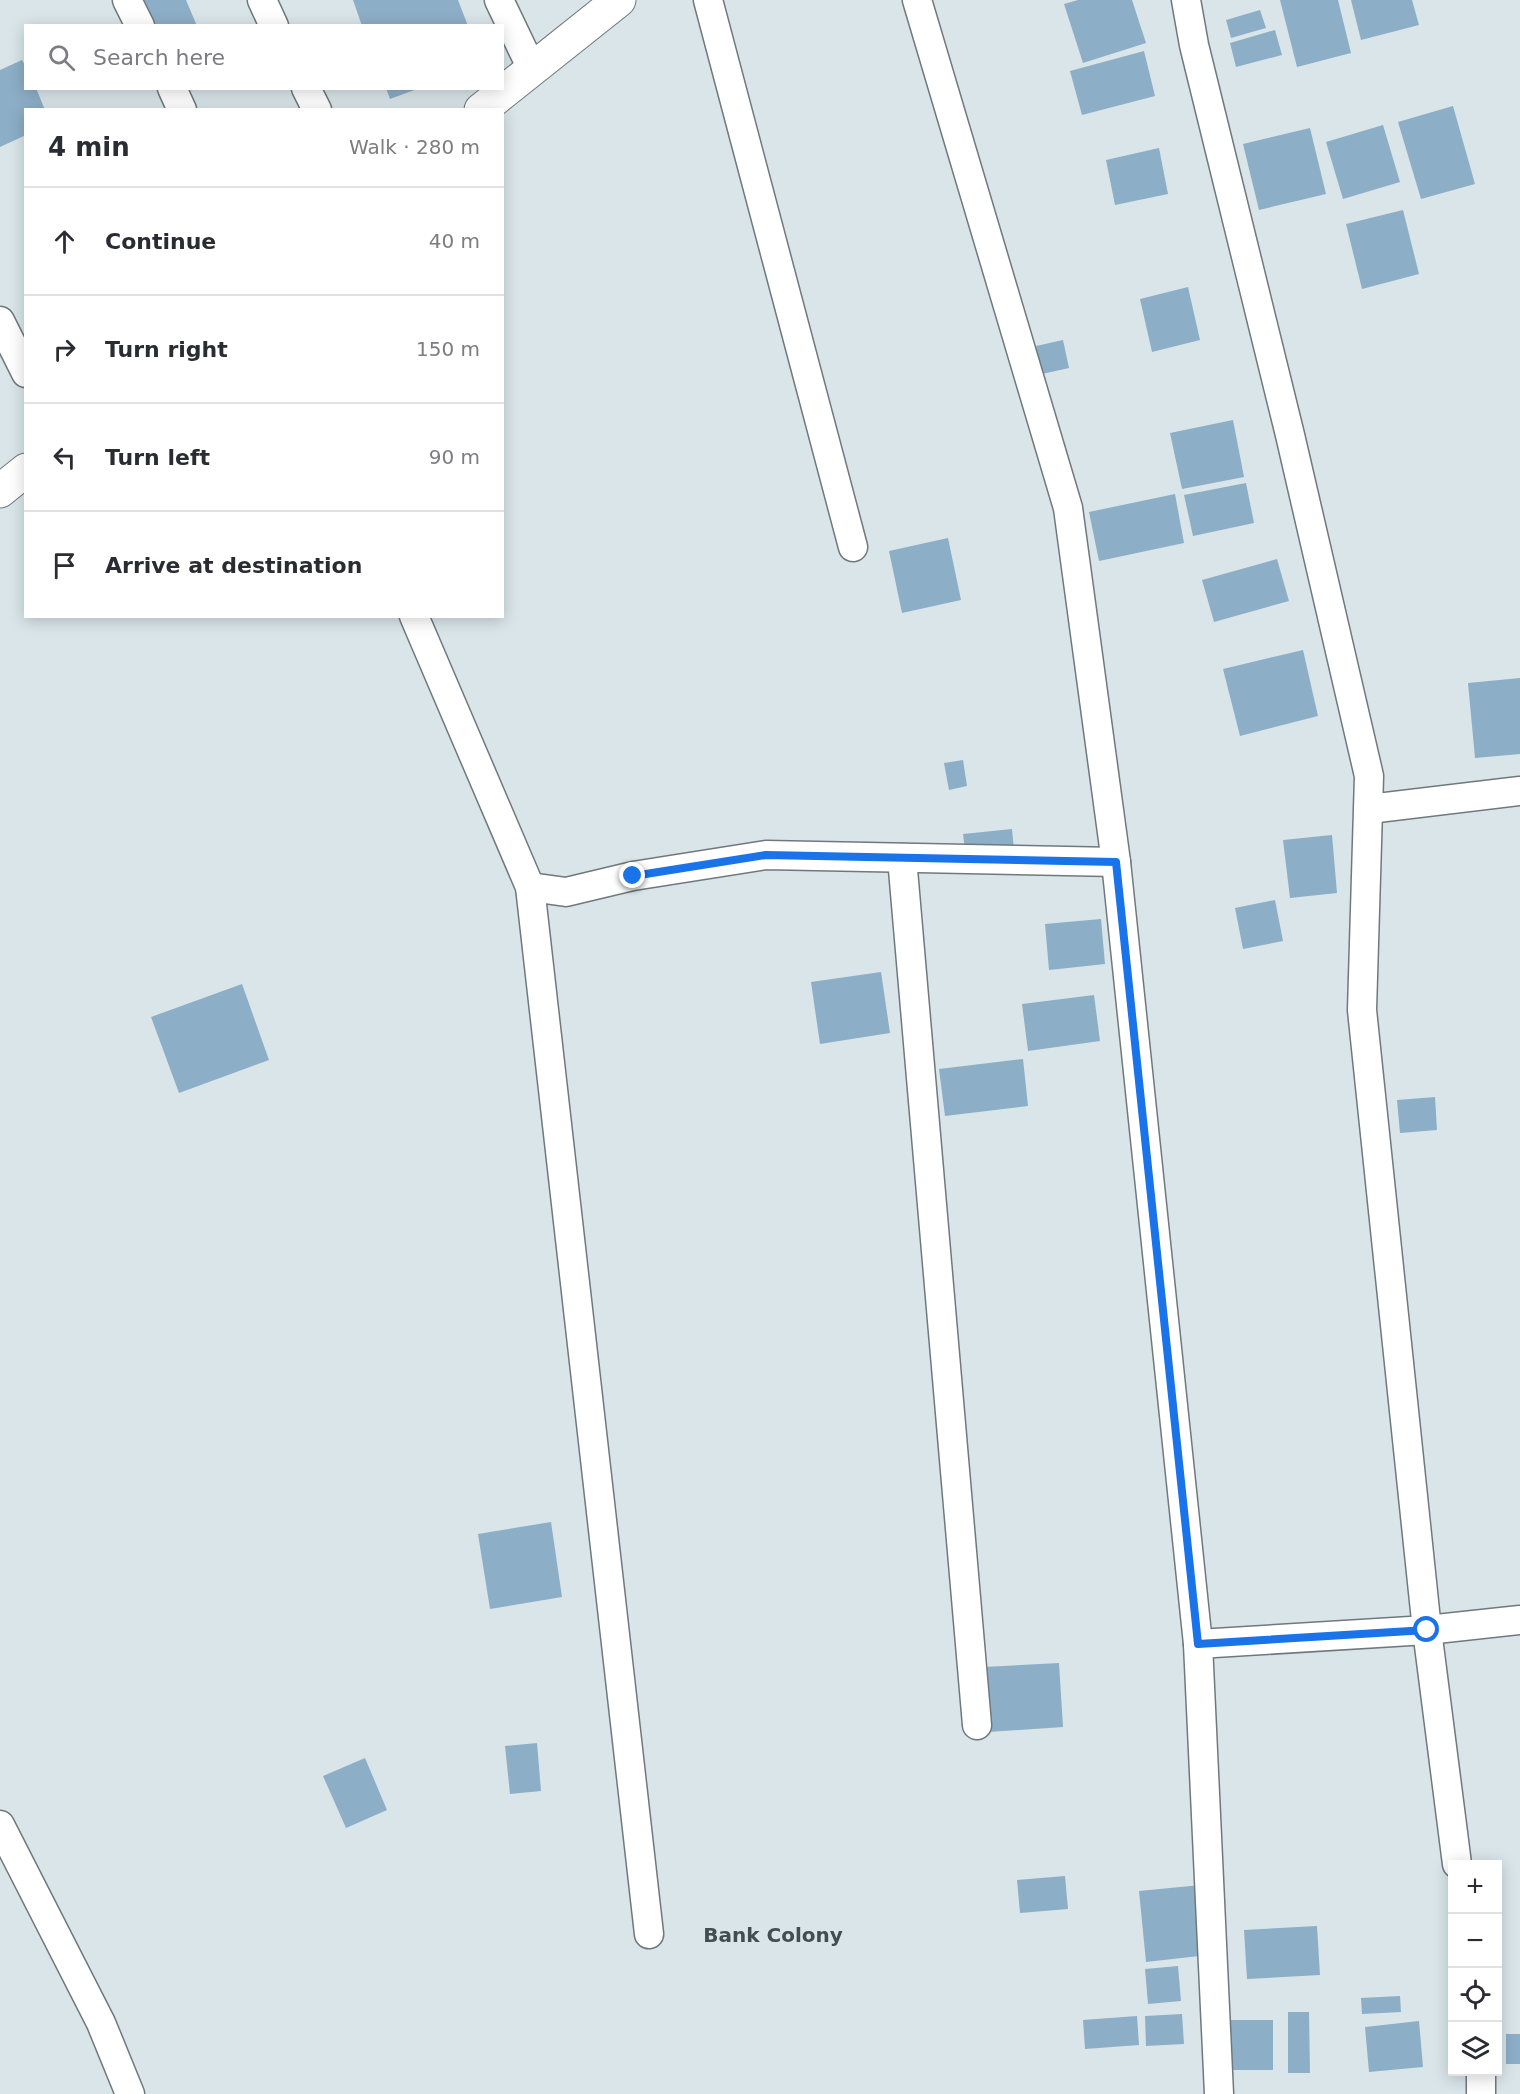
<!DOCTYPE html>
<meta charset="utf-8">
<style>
body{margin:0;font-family:"DejaVu Sans",sans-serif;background:#f7f7f7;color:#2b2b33}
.controls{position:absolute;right:18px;bottom:18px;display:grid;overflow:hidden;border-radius:0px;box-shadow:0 3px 15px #0003}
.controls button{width:54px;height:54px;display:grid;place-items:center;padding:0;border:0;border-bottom:2px solid #e1e1e2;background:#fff;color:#2b2b33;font:30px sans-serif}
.stop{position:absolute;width:18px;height:18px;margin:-14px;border:4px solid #1a73e8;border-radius:50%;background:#fff}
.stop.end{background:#1a73e8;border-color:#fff;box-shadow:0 2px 6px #0008}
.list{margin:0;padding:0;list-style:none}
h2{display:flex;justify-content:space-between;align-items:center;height:78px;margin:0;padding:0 24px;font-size:26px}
h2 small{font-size:20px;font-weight:400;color:#7c7c81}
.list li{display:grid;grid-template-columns:39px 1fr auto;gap:18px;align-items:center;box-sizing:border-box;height:108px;padding:0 24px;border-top:2px solid #e1e1e2}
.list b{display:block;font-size:22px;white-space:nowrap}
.list em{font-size:20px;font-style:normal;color:#7c7c81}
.icon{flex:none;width:33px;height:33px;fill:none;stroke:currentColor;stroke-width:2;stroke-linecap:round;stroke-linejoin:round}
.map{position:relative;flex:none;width:1520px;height:2094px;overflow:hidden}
.search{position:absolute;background:#fff;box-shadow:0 3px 15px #0003;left:24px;top:24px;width:480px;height:66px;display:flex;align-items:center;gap:15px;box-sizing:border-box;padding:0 21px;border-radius:0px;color:#7c7c81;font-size:22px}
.panel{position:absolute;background:#fff;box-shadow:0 3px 15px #0003;left:24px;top:108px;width:480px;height:510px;border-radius:0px}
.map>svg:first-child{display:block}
.building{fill:#8daec7}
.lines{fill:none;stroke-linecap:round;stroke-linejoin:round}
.minor-casing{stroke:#6f797d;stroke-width:31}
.tertiary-casing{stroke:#6f797d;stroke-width:35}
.minor{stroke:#fff;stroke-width:28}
.tertiary{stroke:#fff;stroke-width:33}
.route{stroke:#1a73e8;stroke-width:8}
.labels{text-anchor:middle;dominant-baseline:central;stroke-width:6;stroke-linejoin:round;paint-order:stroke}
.neighbourhood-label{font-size:20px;font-weight:bold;fill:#434d51;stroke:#d9e5e9}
</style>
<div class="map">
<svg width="1520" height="2094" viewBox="0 0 1520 2094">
<rect width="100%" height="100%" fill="#d9e5e9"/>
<g class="building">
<polygon points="137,0 186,0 197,26 148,26"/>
<polygon points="353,0 458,0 468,26 362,26"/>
<polygon points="1078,0 1132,0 1146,43 1083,63 1064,4"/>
<polygon points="1280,0 1338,0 1351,53 1297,67"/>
<polygon points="1351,0 1412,0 1419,25 1361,40"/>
<polygon points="1260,10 1266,28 1231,38 1226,20"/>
<polygon points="1275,30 1282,55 1236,67 1230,43"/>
<polygon points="1144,51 1155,96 1082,115 1070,71"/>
<polygon points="22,60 26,67 26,88 36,88 45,110 26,110 26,135 0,147 0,70"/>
<polygon points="386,88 417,88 417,89 390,99"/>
<polygon points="1453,106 1475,184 1421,199 1398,122"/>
<polygon points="1383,125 1400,182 1343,199 1326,142"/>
<polygon points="1310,128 1326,194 1259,210 1243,144"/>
<polygon points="1159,148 1168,194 1115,205 1106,160"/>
<polygon points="1403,210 1419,274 1362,289 1346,224"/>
<polygon points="1188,287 1200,340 1152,352 1140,299"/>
<polygon points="1063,340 1069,368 1042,374 1036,346"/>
<polygon points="1233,420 1244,477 1182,489 1170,433"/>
<polygon points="1246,483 1254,523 1193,536 1184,495"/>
<polygon points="1175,494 1184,543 1099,561 1089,512"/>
<polygon points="948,538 961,600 902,613 889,551"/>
<polygon points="1277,559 1289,601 1214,622 1202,580"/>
<polygon points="1303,650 1318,716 1240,736 1223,669"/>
<polygon points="1520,678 1520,754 1475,758 1468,683"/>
<polygon points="963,760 967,786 949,790 944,763"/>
<polygon points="1012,829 1015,860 967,866 963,834"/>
<polygon points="1332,835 1337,893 1290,898 1283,840"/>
<polygon points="1275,900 1283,941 1243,949 1235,908"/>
<polygon points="1101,919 1105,964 1049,970 1045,924"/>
<polygon points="881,972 890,1033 820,1044 811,982"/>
<polygon points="242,984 269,1060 179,1093 151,1017"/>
<polygon points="1094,995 1100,1041 1028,1051 1022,1004"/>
<polygon points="1023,1059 1028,1106 945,1116 939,1069"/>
<polygon points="1435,1097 1437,1130 1400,1133 1397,1100"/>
<polygon points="551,1522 562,1597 490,1609 478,1534"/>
<polygon points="1059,1663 1063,1727 988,1732 984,1667"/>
<polygon points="537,1743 541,1791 510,1794 505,1746"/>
<polygon points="365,1758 387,1810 346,1828 323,1776"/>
<polygon points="1065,1876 1068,1909 1020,1913 1017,1880"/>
<polygon points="1201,1885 1208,1955 1146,1962 1139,1891"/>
<polygon points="1317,1926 1320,1975 1247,1979 1244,1930"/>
<polygon points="1178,1966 1181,2001 1148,2004 1145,1969"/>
<polygon points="1400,1996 1401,2012 1362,2014 1361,1998"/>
<polygon points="1288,2012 1309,2012 1310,2073 1288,2073"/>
<polygon points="1182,2014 1184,2044 1146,2046 1145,2016"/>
<polygon points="1137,2016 1139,2045 1085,2049 1083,2020"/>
<rect x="1230" y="2020" width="43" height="50"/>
<polygon points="1419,2021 1423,2067 1369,2072 1365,2027"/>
<rect x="1506" y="2034" width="14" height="30"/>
</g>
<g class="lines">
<g class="minor-casing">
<g id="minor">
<polyline points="127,0 140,26"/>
<polyline points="262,0 274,26"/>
<polyline points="499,0 532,69"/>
<polyline points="708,0 853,547"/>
<polyline points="917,0 1068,508 1116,862 1198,1644 1219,2094"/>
<polyline points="1186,0 1194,45 1290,435 1369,776 1362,1010 1427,1630 1457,1864"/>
<polyline points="172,88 182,110"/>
<polyline points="306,88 317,110"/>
<polyline points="0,321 26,373"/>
<polyline points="414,616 530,887 649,1934"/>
<polyline points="1369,809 1520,791"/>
<polyline points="902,858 977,1725"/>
<polyline points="530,887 566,892 633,876 766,855 1116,862"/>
<polyline points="1198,1644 1427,1630 1520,1620"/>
<polyline points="0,1825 101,2023 130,2094"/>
<polyline points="1481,2072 1481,2094"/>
</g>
</g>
<g class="tertiary-casing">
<g id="tertiary">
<polyline points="481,110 619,0"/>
<polyline points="0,491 26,470"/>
</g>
</g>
<use href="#minor" class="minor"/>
<use href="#tertiary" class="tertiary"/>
</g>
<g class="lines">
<polyline class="route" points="633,876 766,855 1116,862 1198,1644 1427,1630"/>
</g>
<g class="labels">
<g class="neighbourhood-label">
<text x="773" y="1935">Bank Colony</text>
</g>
</g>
</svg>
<div class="controls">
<button>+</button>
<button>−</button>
<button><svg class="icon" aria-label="locate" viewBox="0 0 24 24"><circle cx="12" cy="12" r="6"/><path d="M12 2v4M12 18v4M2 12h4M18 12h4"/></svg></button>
<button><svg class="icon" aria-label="layers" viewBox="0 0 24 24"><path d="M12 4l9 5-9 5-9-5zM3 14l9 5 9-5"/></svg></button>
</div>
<div class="stop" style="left:1427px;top:1630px"></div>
<div class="stop end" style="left:633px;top:876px"></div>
<div class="search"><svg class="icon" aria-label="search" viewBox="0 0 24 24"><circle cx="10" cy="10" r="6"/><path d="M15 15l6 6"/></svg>Search here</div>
<section class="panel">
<h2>4 min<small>Walk · 280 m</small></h2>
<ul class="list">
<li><svg class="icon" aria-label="ahead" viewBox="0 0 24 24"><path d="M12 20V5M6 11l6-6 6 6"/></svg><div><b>Continue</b></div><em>40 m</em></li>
<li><svg class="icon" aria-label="right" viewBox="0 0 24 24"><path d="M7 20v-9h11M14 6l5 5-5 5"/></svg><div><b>Turn right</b></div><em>150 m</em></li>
<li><svg class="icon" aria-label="left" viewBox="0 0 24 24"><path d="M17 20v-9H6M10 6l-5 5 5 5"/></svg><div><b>Turn left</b></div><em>90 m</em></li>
<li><svg class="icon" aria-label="arrive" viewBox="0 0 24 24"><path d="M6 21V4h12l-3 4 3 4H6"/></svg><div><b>Arrive at destination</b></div></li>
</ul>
</section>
</div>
